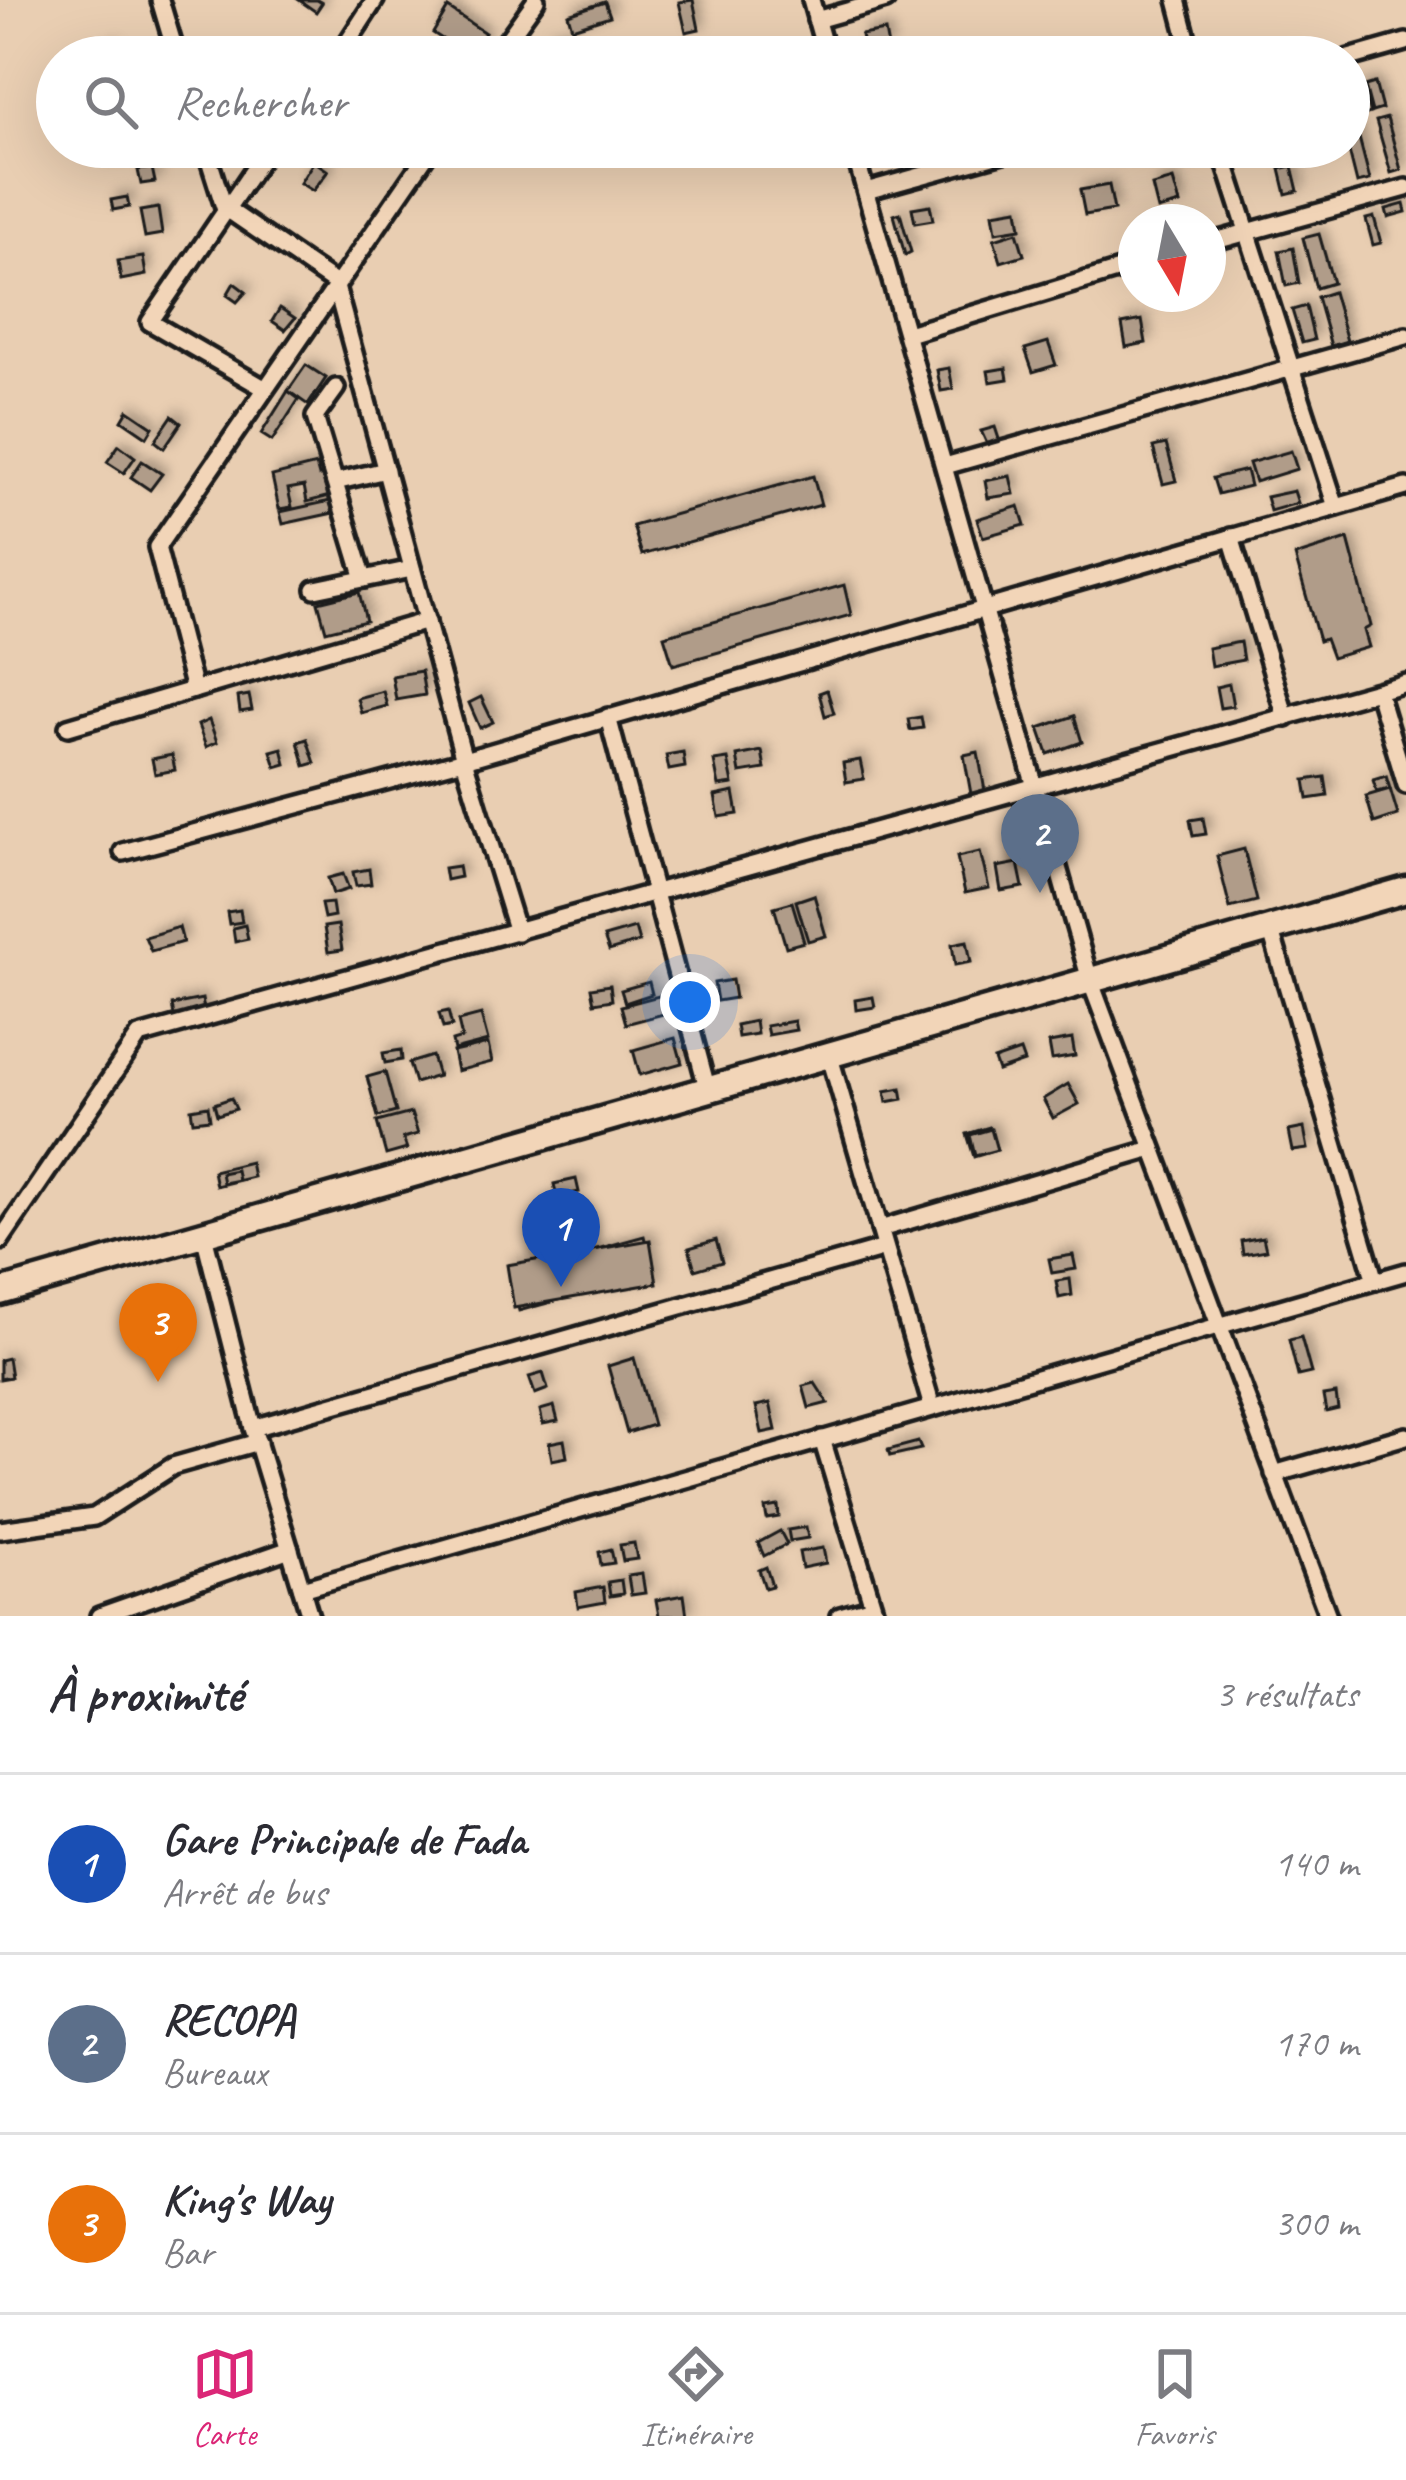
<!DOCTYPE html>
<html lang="fr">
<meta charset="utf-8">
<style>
body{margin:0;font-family:Caveat,sans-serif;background:#f7f7f7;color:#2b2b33}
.compass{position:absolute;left:1118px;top:204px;width:108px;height:108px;border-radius:50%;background:#fff;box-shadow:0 12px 48px #0002;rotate:170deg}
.you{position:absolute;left:690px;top:1002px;width:42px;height:42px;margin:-30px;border:9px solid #fff;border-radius:50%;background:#1a73e8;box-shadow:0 0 0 18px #1a73e833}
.badge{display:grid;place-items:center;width:78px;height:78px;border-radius:50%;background:#db2777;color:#fff;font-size:39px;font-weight:700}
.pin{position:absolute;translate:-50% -99px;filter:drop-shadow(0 3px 6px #0008)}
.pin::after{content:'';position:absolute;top:63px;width:42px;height:36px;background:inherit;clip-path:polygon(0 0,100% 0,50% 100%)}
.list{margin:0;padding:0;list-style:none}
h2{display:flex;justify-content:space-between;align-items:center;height:156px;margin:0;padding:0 48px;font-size:51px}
h2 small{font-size:39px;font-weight:400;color:#7c7c81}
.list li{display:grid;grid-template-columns:78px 1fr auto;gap:36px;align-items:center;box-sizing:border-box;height:180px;padding:0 48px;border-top:3px solid #e1e1e2}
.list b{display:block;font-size:45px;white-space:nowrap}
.list p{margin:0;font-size:39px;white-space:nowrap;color:#7c7c81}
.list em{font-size:39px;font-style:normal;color:#7c7c81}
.icon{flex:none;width:66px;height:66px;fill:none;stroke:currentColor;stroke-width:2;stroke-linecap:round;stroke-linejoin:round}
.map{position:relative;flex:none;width:1406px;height:1616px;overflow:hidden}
.search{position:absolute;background:#fff;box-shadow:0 12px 48px #0002;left:36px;right:36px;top:36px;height:132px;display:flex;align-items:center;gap:30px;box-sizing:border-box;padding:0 42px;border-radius:66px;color:#7c7c81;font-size:45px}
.sheet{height:696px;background:#fff}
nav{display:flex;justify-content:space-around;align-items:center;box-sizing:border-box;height:168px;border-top:3px solid #e1e1e2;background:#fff;font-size:33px;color:#7c7c81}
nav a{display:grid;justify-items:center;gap:6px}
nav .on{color:#db2777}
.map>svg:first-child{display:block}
.building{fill:#b09c89;stroke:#1c1c1c;stroke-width:3;filter:url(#shadow)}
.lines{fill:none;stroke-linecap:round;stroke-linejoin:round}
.minor-casing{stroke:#1c1c1c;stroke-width:24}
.trunk-casing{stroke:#1c1c1c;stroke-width:33}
.minor{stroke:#f2d5b8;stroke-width:15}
.trunk{stroke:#f2d5b8;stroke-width:24}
</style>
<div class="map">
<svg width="1406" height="1616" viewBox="0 0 1406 1616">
<defs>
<filter id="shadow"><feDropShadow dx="5.5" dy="-5.5" stdDeviation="6" flood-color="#0004"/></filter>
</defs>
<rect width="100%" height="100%" fill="#e9ceb2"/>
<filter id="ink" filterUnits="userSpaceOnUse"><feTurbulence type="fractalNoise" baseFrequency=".00833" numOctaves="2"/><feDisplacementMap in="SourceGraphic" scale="24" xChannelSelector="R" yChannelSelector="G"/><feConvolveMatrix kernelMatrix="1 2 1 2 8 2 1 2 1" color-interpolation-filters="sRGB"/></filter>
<g filter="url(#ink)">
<g class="building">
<polygon points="299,0 317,0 322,3 316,12"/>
<polygon points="693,0 699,29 686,32 679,2"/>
<polygon points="605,2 610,16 572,28 568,14"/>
<polygon points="448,8 485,33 470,57 433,33"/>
<polygon points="885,31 888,47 864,51 861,35"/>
<polygon points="569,35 572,51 549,55 546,39"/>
<polygon points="112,45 116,57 93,57 91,53"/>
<polygon points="1375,83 1382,109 1372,112 1365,86"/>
<polygon points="1363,88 1370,113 1364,115 1357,90"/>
<polygon points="1387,118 1401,170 1391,173 1376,121"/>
<polygon points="1356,126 1370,180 1357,183 1348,147 1349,128"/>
<polygon points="99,147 112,147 115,163 102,165"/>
<polygon points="1169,147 1198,147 1198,149 1172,156"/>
<polygon points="1295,147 1299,160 1279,159 1278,151"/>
<polygon points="1300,147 1332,147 1334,156 1305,165"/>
<polygon points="314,161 328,171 313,191 300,183"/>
<polygon points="1292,166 1298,191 1286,194 1280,169"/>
<polygon points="152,168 155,182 141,184 138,170"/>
<polygon points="1173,180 1180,204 1158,210 1152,186"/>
<polygon points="1109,185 1114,210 1085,215 1080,190"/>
<polygon points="127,197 129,207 113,210 111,200"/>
<polygon points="1404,204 1406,212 1388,217 1386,209"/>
<polygon points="930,205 933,220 915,223 912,208"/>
<polygon points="158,208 162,234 145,237 140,211"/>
<polygon points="1018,209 1021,228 996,232 993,213"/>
<polygon points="900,213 911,252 905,255 894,215"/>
<polygon points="1374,217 1381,243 1373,245 1366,219"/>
<polygon points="1017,232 1024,255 1001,262 994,239"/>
<polygon points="1319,234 1333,283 1316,288 1303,238"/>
<polygon points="1293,248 1299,283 1286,286 1279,251"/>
<polygon points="143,257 146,275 121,280 118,261"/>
<polygon points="234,283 246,292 237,302 227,295"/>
<polygon points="1333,292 1347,341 1331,346 1317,297"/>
<polygon points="1306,306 1314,340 1302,343 1292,310"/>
<polygon points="280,308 295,318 285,330 272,321"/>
<polygon points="1142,320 1146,343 1126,347 1122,324"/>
<polygon points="1048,342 1056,365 1033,372 1025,349"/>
<polygon points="306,365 326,378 308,405 288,391"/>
<polygon points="949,368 953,389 941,391 937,370"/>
<polygon points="1006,368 1008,379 990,382 988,371"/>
<polygon points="288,391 299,399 272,441 261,434"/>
<polygon points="128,410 153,427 147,437 122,420"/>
<polygon points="172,416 181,423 164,448 155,441"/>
<polygon points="995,427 999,439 987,444 981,431"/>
<polygon points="1166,444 1176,481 1163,484 1153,447"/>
<polygon points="119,445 135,457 124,473 107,462"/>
<polygon points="1291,451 1297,469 1255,482 1249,463"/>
<polygon points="142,461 162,474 150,490 131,477"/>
<polygon points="316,465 319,476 326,475 330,496 307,502 304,486 288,489 292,507 279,509 272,476"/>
<polygon points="1246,470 1250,486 1218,494 1213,478"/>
<polygon points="813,476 821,505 642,555 633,526"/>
<polygon points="1010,476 1014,494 988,498 985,481"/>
<polygon points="1294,491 1298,503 1270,511 1266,497"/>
<polygon points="330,501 333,513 283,524 280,512"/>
<polygon points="1019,506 1025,525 983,537 977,519"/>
<polygon points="1348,539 1371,626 1364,630 1369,647 1332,658 1325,639 1319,641 1295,556"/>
<polygon points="844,585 851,615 673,665 664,636"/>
<polygon points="359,592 366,621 326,631 318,602"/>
<polygon points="1240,642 1243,660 1211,666 1208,648"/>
<polygon points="421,671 425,695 396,700 392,676"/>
<polygon points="1229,684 1233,706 1220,708 1216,687"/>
<polygon points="827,690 834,713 825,716 819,693"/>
<polygon points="383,691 387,706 361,713 357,698"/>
<polygon points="249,695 252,710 240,712 238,697"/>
<polygon points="481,697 493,722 480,728 469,703"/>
<polygon points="1074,716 1082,742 1048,754 1039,728"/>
<polygon points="921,717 923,728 910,730 908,719"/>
<polygon points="209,720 217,742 206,747 198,725"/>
<polygon points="307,739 315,763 305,766 298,742"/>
<polygon points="282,748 286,764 276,767 271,751"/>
<polygon points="762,751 765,769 740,773 737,756"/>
<polygon points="683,752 685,767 669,770 666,755"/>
<polygon points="978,752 985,791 971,794 964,755"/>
<polygon points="172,755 175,770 155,774 152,759"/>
<polygon points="728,759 733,784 719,786 714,761"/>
<polygon points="860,760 864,779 846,782 843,763"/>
<polygon points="1386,776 1390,789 1377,792 1373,780"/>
<polygon points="1325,777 1328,796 1308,799 1305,780"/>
<polygon points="1390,789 1398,815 1374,823 1366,796"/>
<polygon points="734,792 738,814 719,817 715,796"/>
<polygon points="1203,818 1206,834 1193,836 1190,820"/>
<polygon points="1244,849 1257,901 1230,908 1217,856"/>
<polygon points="980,852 989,888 965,893 957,857"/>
<polygon points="1018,863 1023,887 1001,891 997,867"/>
<polygon points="458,866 460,877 446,880 444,868"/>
<polygon points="369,869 371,884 356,886 353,872"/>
<polygon points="343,874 349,889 333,894 328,878"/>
<polygon points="814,895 826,936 808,941 796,901"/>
<polygon points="792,902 804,942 786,947 774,907"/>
<polygon points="332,903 334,916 324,918 321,904"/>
<polygon points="240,910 242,922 229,924 227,912"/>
<polygon points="245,925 248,939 235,942 233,928"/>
<polygon points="338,925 342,950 328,952 324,927"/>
<polygon points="179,927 183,942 151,951 145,937"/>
<polygon points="635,928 639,942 609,951 604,937"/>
<polygon points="967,941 971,962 955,965 952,944"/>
<polygon points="732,980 735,998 717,1001 714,983"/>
<polygon points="649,982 652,994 625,1003 621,990"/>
<polygon points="610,985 612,1000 594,1003 591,988"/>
<polygon points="666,994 671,1012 626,1024 621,1006"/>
<polygon points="873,997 875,1007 856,1010 855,1000"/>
<polygon points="202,999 205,1016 175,1021 172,1005"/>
<polygon points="448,1011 452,1026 443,1028 439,1013"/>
<polygon points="481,1015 488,1041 454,1050 452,1041 462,1038 458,1021"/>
<polygon points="755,1021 757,1034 738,1037 736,1025"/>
<polygon points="794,1021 796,1030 768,1035 766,1026"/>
<polygon points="675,1038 682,1063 640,1075 633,1050"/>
<polygon points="1072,1039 1075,1056 1052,1060 1049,1043"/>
<polygon points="488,1044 492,1062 457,1071 453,1052"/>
<polygon points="401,1050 402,1060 385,1063 383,1053"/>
<polygon points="1020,1051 1024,1062 998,1071 994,1060"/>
<polygon points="432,1056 438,1076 415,1083 409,1063"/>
<polygon points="385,1072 396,1112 378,1117 367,1077"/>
<polygon points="1068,1084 1079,1104 1053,1118 1043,1099"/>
<polygon points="901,1088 903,1099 887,1102 885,1091"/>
<polygon points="231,1098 236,1109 217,1115 214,1104"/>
<polygon points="208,1106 210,1119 193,1121 191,1109"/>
<polygon points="411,1113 418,1134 403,1138 407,1149 386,1155 377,1122"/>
<polygon points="989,1127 997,1150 974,1157 967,1134"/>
<polygon points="1304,1128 1308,1149 1293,1151 1289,1131"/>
<polygon points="991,1129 997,1150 975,1156 970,1135"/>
<polygon points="250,1162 253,1177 216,1186 213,1171"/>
<polygon points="236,1170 238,1180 223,1183 221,1173"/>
<polygon points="576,1179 579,1192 557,1197 554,1184"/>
<polygon points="644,1236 654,1274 519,1311 509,1273"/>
<polygon points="1263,1237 1266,1250 1243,1254 1241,1241"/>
<polygon points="650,1240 657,1283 514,1308 507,1265"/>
<polygon points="716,1240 722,1262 695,1270 689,1248"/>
<polygon points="1073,1255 1076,1269 1052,1273 1049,1259"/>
<polygon points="1070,1279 1072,1295 1059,1298 1056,1281"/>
<polygon points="1301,1337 1311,1373 1298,1376 1289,1340"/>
<polygon points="8,1358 11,1377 0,1379 0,1360"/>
<polygon points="634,1358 653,1425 627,1433 608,1366"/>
<polygon points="543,1373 548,1389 535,1394 529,1377"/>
<polygon points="815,1383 828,1403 809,1408 803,1386"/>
<polygon points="1336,1394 1338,1409 1326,1412 1323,1396"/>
<polygon points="770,1403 776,1430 762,1433 756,1406"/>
<polygon points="554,1406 558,1421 543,1424 540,1410"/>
<polygon points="564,1440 567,1457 552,1460 549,1443"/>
<polygon points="918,1442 921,1449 890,1456 888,1450"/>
<polygon points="778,1506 779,1517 767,1519 765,1508"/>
<polygon points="806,1527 808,1538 790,1541 788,1530"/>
<polygon points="780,1531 787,1544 764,1556 758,1543"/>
<polygon points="634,1543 637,1559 623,1561 620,1545"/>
<polygon points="823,1548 826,1563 802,1568 799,1552"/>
<polygon points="611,1549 614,1563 601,1565 599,1552"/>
<polygon points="766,1567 772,1586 765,1588 759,1570"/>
<polygon points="642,1574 645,1593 631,1595 628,1576"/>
<polygon points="621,1580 623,1594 610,1596 608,1582"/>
<polygon points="603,1587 605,1602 578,1607 576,1592"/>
<polygon points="684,1595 687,1616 659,1616 656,1600"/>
</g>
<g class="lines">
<g class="minor-casing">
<g id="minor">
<polyline points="160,0 177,57"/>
<polyline points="811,0 827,57"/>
<polyline points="1177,0 1192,57"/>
<polyline points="816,20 886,0"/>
<polyline points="338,57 375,0"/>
<polyline points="495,57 536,0"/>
<polyline points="1349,58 1406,42"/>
<polyline points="205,147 224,207 335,283 464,760 517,932"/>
<polyline points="853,147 1090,980 1328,1616"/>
<polyline points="1220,147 1336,507"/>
<polyline points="866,191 1025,147"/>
<polyline points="1208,243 1406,188"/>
<polyline points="908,334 1136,265"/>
<polyline points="264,388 150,322 269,147"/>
<polyline points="336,388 315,417 364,579"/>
<polyline points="945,466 1406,336"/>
<polyline points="335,482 386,470"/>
<polyline points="1231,537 1286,718"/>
<polyline points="315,589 412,569"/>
<polyline points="194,690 157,547 432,147"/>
<polyline points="1378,692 1406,785"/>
<polyline points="608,717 708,1091"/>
<polyline points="68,727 427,621"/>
<polyline points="123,852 464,760 1406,487"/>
<polyline points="1270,928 1375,1281"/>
<polyline points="830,1057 932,1407"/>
<polyline points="880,1229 1152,1149"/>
<polyline points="204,1235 253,1428 310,1616"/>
<polyline points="0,1241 139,1036 1406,683"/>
<polyline points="253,1428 885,1248"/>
<polyline points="822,1439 876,1616"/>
<polyline points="1274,1474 1406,1436"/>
<polyline points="0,1530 94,1517 173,1466 258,1442"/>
<polyline points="302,1589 1406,1272"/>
<polyline points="99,1616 290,1549"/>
<polyline points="840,1616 873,1607"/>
</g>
</g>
<g class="trunk-casing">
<polyline id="trunk" points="0,1292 1406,890"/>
</g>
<use href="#minor" class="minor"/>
<use href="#trunk" class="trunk"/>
</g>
</g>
</svg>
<svg class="compass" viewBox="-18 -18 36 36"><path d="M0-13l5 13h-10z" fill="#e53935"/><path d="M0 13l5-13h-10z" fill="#7c7c81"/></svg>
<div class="you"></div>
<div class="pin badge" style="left:561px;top:1287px;background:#1a4fb4">1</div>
<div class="pin badge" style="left:1040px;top:893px;background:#5c6f8a">2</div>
<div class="pin badge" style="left:158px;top:1382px;background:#e8710a">3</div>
<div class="search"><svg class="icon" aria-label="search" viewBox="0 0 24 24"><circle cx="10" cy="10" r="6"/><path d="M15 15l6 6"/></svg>Rechercher</div>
</div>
<section class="sheet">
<h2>À proximité<small>3 résultats</small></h2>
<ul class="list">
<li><span class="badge" style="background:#1a4fb4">1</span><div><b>Gare Principale de Fada</b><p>Arrêt de bus</p></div><em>140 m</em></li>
<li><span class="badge" style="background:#5c6f8a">2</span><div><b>RECOPA</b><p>Bureaux</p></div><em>170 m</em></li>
<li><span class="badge" style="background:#e8710a">3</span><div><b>King's Way</b><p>Bar</p></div><em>300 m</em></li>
</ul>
</section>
<nav>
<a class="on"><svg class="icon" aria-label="map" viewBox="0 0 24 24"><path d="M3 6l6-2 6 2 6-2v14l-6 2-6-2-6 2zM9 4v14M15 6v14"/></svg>Carte</a>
<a><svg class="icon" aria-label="directions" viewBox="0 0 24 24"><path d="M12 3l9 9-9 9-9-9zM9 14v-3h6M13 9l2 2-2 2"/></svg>Itinéraire</a>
<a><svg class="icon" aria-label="saved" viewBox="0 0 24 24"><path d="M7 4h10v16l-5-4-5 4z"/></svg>Favoris</a>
</nav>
